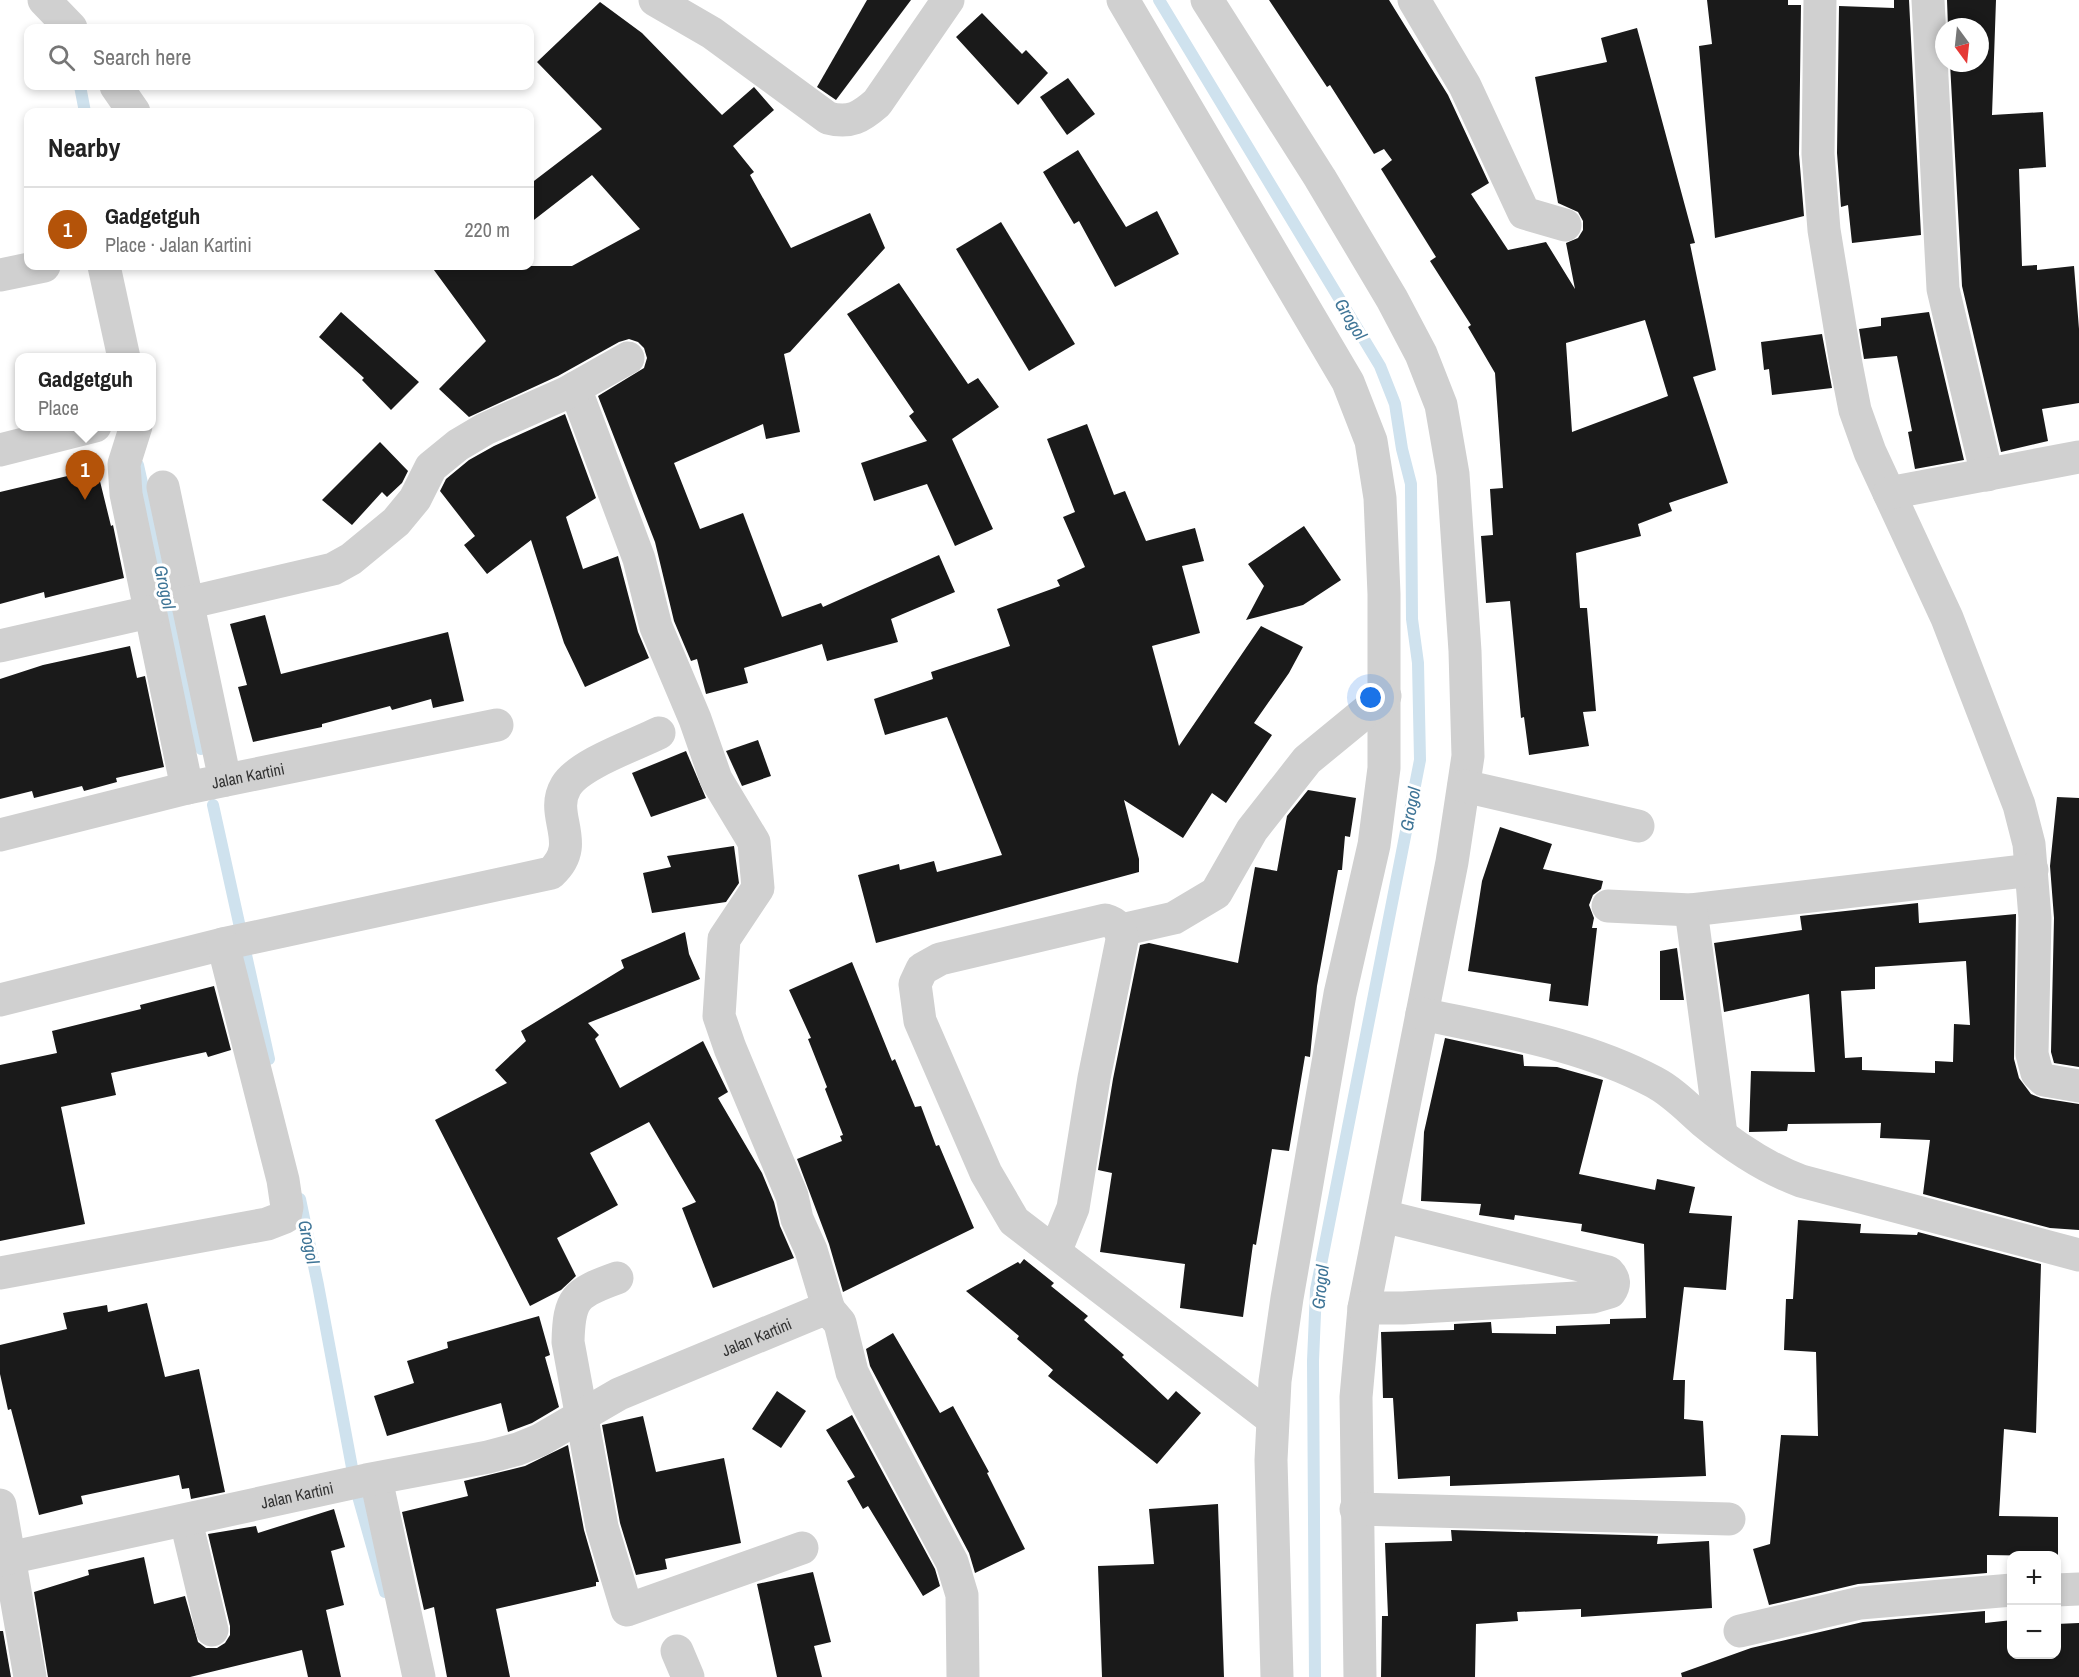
<!DOCTYPE html>
<meta charset="utf-8">
<style>
body{margin:0;font-family:"Archivo Narrow",sans-serif;background:#f6f6f6;color:#222}
.controls{position:absolute;right:18px;bottom:18px;display:grid;overflow:hidden;border-radius:12px;box-shadow:0 3px 9px #0003}
.controls button{width:54px;height:54px;display:grid;place-items:center;padding:0;border:0;border-bottom:2px solid #e0e0e0;background:#fff;color:#222;font:30px sans-serif}
.compass{position:absolute;left:1935px;top:18px;width:54px;height:54px;border-radius:50%;background:#fff;box-shadow:0 3px 9px #0003;rotate:165deg}
.you{position:absolute;left:1371px;top:698px;width:21px;height:21px;margin:-15px;border:4px solid #fff;border-radius:50%;background:#1a73e8;box-shadow:0 0 0 9px #1a73e833}
.badge{display:grid;place-items:center;width:39px;height:39px;border-radius:50%;background:#b45309;color:#fff;font-size:20px;font-weight:700}
.pin{position:absolute;translate:-50% -50px;filter:drop-shadow(0 2px 3px #0008)}
.pin::after{content:'';position:absolute;top:32px;width:21px;height:18px;background:inherit;clip-path:polygon(0 0,100% 0,50% 100%)}
.popup{position:absolute;left:15px;top:353px;width:141px;height:78px;box-sizing:border-box;display:grid;place-content:center;border-radius:12px;background:#fff;filter:drop-shadow(0 2px 4px #0005);font-size:20px;white-space:nowrap;color:#767676}
.popup b{font-size:22px;color:#222}
.popup::after{content:'';position:absolute;left:50%;top:100%;margin-left:-12px;border:12px solid transparent;border-top-color:#fff}
.list{margin:0;padding:0;list-style:none}
h2{display:flex;justify-content:space-between;align-items:center;height:78px;margin:0;padding:0 24px;font-size:26px}
h2 small{font-size:20px;font-weight:400;color:#767676}
.list li{display:grid;grid-template-columns:39px 1fr auto;gap:18px;align-items:center;box-sizing:border-box;height:84px;padding:0 24px;border-top:2px solid #e0e0e0}
.list b{display:block;font-size:22px;white-space:nowrap}
.list p{margin:0;font-size:20px;white-space:nowrap;color:#767676}
.list em{font-size:20px;font-style:normal;color:#767676}
.icon{flex:none;width:33px;height:33px;fill:none;stroke:currentColor;stroke-width:2;stroke-linecap:round;stroke-linejoin:round}
.map{position:relative;flex:none;width:2079px;height:1677px;overflow:hidden}
.search{position:absolute;background:#fff;box-shadow:0 3px 9px #0003;left:24px;top:24px;width:510px;height:66px;display:flex;align-items:center;gap:15px;box-sizing:border-box;padding:0 21px;border-radius:12px;color:#767676;font-size:22px}
.panel{position:absolute;background:#fff;box-shadow:0 3px 9px #0003;left:24px;top:108px;width:510px;height:162px;border-radius:12px}
.map>svg:first-child{display:block}
.lines{fill:none;stroke-linecap:round;stroke-linejoin:round}
.stream{stroke:#cfe2ee;stroke-width:12}
.building{fill:#1a1a1a;fill-rule:evenodd}
.minor{stroke:#d0d0d0;stroke-width:33}
.labels{text-anchor:middle;dominant-baseline:central;stroke-width:6;stroke-linejoin:round;paint-order:stroke}
.street-label{font-size:16px;fill:#333;stroke:#fff}
.water-label{font-size:18px;font-style:italic;fill:#3f7597;stroke:#fff}
</style>
<div class="map">
<svg width="2079" height="1677" viewBox="0 0 2079 1677">
<rect width="100%" height="100%" fill="#fff"/>
<g class="lines">
<g class="stream">
<polyline points="1159,0 1380,366 1395,404 1402,449 1411,484 1412,619 1418,663 1420,760 1316,1290 1313,1361 1315,1677"/>
<polyline points="80,86 85,112"/>
<polyline points="138,465 201,749"/>
<polyline points="213,805 269,1059"/>
<polyline points="300,1199 318,1285 356,1489 385,1592"/>
</g>
</g>
<g class="building">
<polygon points="867,0 911,0 836,100 817,87"/>
<path d="M 1269,0 L 1389,0 L 1448,95 L 1489,183 L 1471,194 L 1508,250 L 1546,242 L 1575,289 L 1566,243 L 1578,238 L 1583,230 L 1583,221 L 1578,212 L 1558,203 L 1535,77 L 1607,62 L 1601,38 L 1637,28 L 1695,243 L 1690,244 L 1716,370 L 1693,377 L 1728,483 L 1669,503 L 1672,511 L 1638,524 L 1641,536 L 1576,553 L 1580,608 L 1587,608 L 1596,711 L 1583,712 L 1589,746 L 1529,755 L 1524,717 L 1521,718 L 1510,601 L 1486,603 L 1481,536 L 1493,535 L 1490,489 L 1503,488 L 1495,373 L 1468,327 L 1471,325 L 1430,261 L 1436,257 L 1381,169 L 1392,160 L 1384,149 L 1374,154 L 1330,85 L 1327,87 ZM 1645,320 L 1668,396 L 1572,432 L 1566,343 Z"/>
<polygon points="1707,0 1788,0 1788,5 1801,5 1799,154 1804,216 1715,238 1699,46 1712,44"/>
<polygon points="1894,0 1909,0 1921,235 1852,243 1848,205 1841,207 1837,153 1839,6 1894,8"/>
<polygon points="1947,0 1996,0 1992,115 2043,112 2046,167 2019,169 2022,266 2037,265 2037,270 2074,266 2079,329 2079,403 2042,409 2048,441 2001,452 1962,286 1950,63 1980,63 1980,27 1948,27"/>
<polygon points="600,2 642,33 722,115 754,87 774,110 733,146 754,172 750,175 791,248 870,213 885,248 790,352 784,354 800,432 766,439 763,424 674,463 700,529 743,513 782,617 821,603 823,607 939,555 955,592 891,619 898,642 827,661 822,644 744,668 748,683 706,694 697,659 691,661 674,621 655,542 598,396 644,368 647,358 644,348 638,342 629,339 619,342 558,376 469,417 439,389 486,341 431,266 572,266 640,229 592,175 530,223 530,184 602,129 537,62"/>
<polygon points="982,13 1022,54 1026,50 1048,73 1018,105 956,37"/>
<polygon points="1068,78 1095,114 1067,135 1040,97"/>
<polygon points="1078,150 1126,227 1157,211 1179,254 1115,287 1079,221 1074,224 1043,172"/>
<polygon points="1001,222 1075,344 1029,371 956,249"/>
<polygon points="899,283 968,384 978,378 999,407 952,439 993,529 955,546 927,484 874,501 861,463 927,441 909,416 914,412 847,314"/>
<polygon points="341,312 419,382 391,410 362,380 364,378 319,337"/>
<polygon points="1929,312 1964,460 1915,469 1908,432 1912,431 1897,356 1864,359 1859,329 1881,326 1881,318"/>
<polygon points="1822,334 1832,388 1772,395 1769,369 1764,370 1761,342"/>
<polygon points="565,414 596,498 566,517 583,569 618,556 638,632 649,658 585,687 564,643 531,540 487,574 464,545 475,536 440,491 446,479 469,460 494,446"/>
<polygon points="1087,424 1114,495 1125,491 1146,541 1195,528 1204,561 1182,566 1200,633 1152,646 1179,746 1261,626 1303,647 1289,673 1254,723 1272,735 1226,803 1212,793 1183,838 1124,800 1139,859 1139,872 876,943 858,875 899,864 900,870 934,861 937,872 1002,855 947,717 885,735 874,699 933,679 931,672 1010,646 997,609 1060,586 1057,580 1085,567 1063,517 1075,512 1047,439"/>
<polygon points="380,442 408,471 402,483 387,497 382,492 352,525 322,500"/>
<polygon points="97,469 111,526 113,525 124,578 45,598 44,592 0,604 0,492"/>
<polygon points="1304,526 1341,580 1303,605 1246,620 1264,586 1248,564"/>
<polygon points="265,615 281,674 448,632 464,701 433,708 431,699 392,710 390,706 322,724 322,727 253,742 238,687 247,685 230,624"/>
<polygon points="130,646 137,678 145,676 164,767 116,778 117,782 84,791 82,786 34,798 32,791 0,799 0,679 43,665"/>
<polygon points="758,740 771,776 742,786 726,751"/>
<polygon points="686,751 706,798 651,817 632,773"/>
<polygon points="1308,790 1356,798 1350,837 1345,836 1342,870 1338,870 1317,986 1310,1057 1305,1056 1289,1151 1272,1149 1256,1245 1253,1244 1243,1317 1180,1308 1185,1264 1100,1252 1112,1173 1098,1170 1113,1079 1140,945 1149,943 1238,963 1255,867 1277,871 1287,816"/>
<polygon points="2057,797 2079,798 2079,1067 2054,1063 2051,1052 2054,918 2050,866"/>
<polygon points="1500,827 1552,844 1543,869 1603,881 1601,889 1593,895 1589,905 1594,918 1592,928 1597,928 1588,1006 1549,1001 1551,984 1468,971 1482,881"/>
<polygon points="734,846 739,883 726,902 652,913 643,873 671,867 667,856"/>
<path d="M 1918,903 L 1919,923 L 2016,914 L 2014,1059 L 2019,1078 L 2031,1094 L 2041,1098 L 2079,1104 L 2079,1230 L 2050,1228 L 1923,1194 L 1930,1140 L 1880,1138 L 1881,1123 L 1788,1124 L 1787,1131 L 1749,1132 L 1751,1071 L 1815,1072 L 1809,994 L 1724,1012 L 1714,943 L 1802,930 L 1800,916 ZM 1966,961 L 1970,1025 L 1954,1024 L 1953,1062 L 1935,1061 L 1935,1073 L 1862,1070 L 1862,1057 L 1845,1058 L 1841,991 L 1875,989 L 1875,967 Z"/>
<polygon points="685,932 689,954 700,979 588,1023 599,1035 595,1039 620,1088 703,1041 728,1092 718,1098 762,1173 774,1202 780,1226 794,1258 713,1288 682,1208 696,1202 649,1122 590,1153 618,1205 557,1238 576,1276 561,1290 530,1306 435,1120 507,1083 495,1070 526,1041 521,1031 624,968 621,960"/>
<polygon points="1677,948 1684,1000 1660,1000 1660,951"/>
<polygon points="852,962 892,1061 895,1059 915,1107 921,1106 936,1146 939,1145 974,1228 843,1292 829,1244 797,1159 842,1141 840,1136 843,1135 825,1089 827,1087 808,1039 811,1038 789,990"/>
<polygon points="214,986 231,1050 208,1057 206,1052 111,1073 116,1095 61,1107 85,1224 0,1241 0,1065 57,1053 52,1031 141,1009 140,1005"/>
<polygon points="1445,1038 1523,1055 1524,1066 1557,1067 1603,1080 1579,1174 1655,1190 1657,1179 1695,1187 1689,1213 1732,1216 1726,1290 1684,1287 1673,1380 1685,1380 1684,1419 1703,1421 1706,1476 1450,1486 1450,1476 1398,1479 1393,1398 1383,1398 1381,1332 1454,1330 1454,1324 1491,1322 1492,1333 1556,1334 1556,1326 1610,1324 1610,1319 1646,1318 1644,1244 1581,1231 1582,1224 1515,1215 1514,1220 1479,1215 1481,1204 1421,1201 1424,1132"/>
<polygon points="1798,1220 1861,1224 1860,1233 1917,1235 1918,1232 2041,1264 2036,1433 2004,1429 1999,1516 2058,1517 2058,1556 1987,1555 1987,1573 1858,1584 1769,1605 1753,1549 1770,1544 1781,1435 1818,1436 1816,1352 1784,1350 1786,1299 1793,1299"/>
<polygon points="1024,1259 1054,1283 1051,1286 1088,1316 1084,1320 1124,1355 1122,1357 1168,1400 1176,1391 1201,1413 1157,1464 1048,1376 1053,1370 1017,1339 1019,1336 966,1291 1018,1262 1020,1264"/>
<polygon points="147,1303 165,1377 199,1369 225,1492 191,1499 189,1488 182,1489 179,1475 81,1496 83,1504 39,1515 11,1409 8,1410 0,1374 0,1345 67,1329 63,1313 107,1305 108,1312"/>
<polygon points="539,1316 550,1355 545,1357 559,1407 532,1423 508,1432 501,1403 387,1436 374,1396 414,1383 407,1361 448,1348 447,1342"/>
<polygon points="893,1333 940,1413 953,1406 989,1472 987,1473 1025,1549 975,1573 969,1553 870,1366 866,1349"/>
<polygon points="777,1391 806,1411 781,1448 752,1429"/>
<polygon points="852,1415 935,1569 940,1586 923,1596 868,1506 863,1509 847,1481 855,1477 826,1430"/>
<polygon points="643,1416 656,1472 724,1458 741,1543 665,1559 667,1569 636,1575 620,1523 602,1425"/>
<polygon points="568,1445 584,1530 599,1582 596,1582 596,1586 496,1609 510,1677 447,1677 434,1607 424,1610 402,1512 468,1496 464,1481 525,1466"/>
<polygon points="1218,1504 1224,1677 1102,1677 1098,1566 1154,1564 1149,1509"/>
<polygon points="334,1509 345,1547 331,1551 344,1605 326,1610 341,1677 308,1677 302,1650 190,1677 48,1677 34,1592 89,1575 88,1570 144,1557 154,1604 185,1596 198,1642 206,1648 217,1648 225,1643 230,1635 230,1626 208,1534 256,1526 258,1533"/>
<polygon points="1451,1530 1658,1536 1657,1544 1709,1541 1712,1608 1581,1617 1581,1609 1517,1612 1518,1621 1476,1624 1475,1677 1381,1677 1382,1616 1388,1616 1385,1543 1452,1541"/>
<polygon points="813,1572 831,1642 814,1646 822,1677 777,1677 757,1584"/>
<polygon points="1985,1611 1985,1623 2012,1620 2012,1654 2056,1654 2056,1624 2079,1623 2079,1677 1682,1677 1681,1673 1751,1648 1863,1622"/>
<polygon points="0,1631 3,1631 11,1677 0,1677"/>
</g>
<g class="lines">
<g class="minor">
<polyline points="44,0 71,28"/>
<path d="M 655,0 L 712,33 L 828,118 C 850,124 861,117 877,103 L 948,0"/>
<polyline points="1123,0 1348,382 1371,441 1380,498 1384,594 1384,768 1374,845 1340,994 1287,1298 1275,1381 1271,1460 1277,1677"/>
<polyline points="1207,0 1320,178 1392,299 1421,354 1441,405 1453,474 1465,651 1468,756 1452,862 1364,1308 1356,1397 1360,1677"/>
<polyline points="1414,0 1465,86 1524,213 1565,225"/>
<polyline points="1820,0 1818,154 1824,230 1846,364 1855,410 1870,452 1947,618 2019,805 2029,844 2035,918 2032,1054 2037,1073 2044,1080 2079,1086"/>
<polyline points="1928,0 1943,289 1987,475"/>
<polyline points="116,86 134,112"/>
<polyline points="104,266 124,358"/>
<polyline points="0,275 44,266"/>
<polyline points="575,388 639,559 656,627 695,719 716,779 754,842 758,888 724,939 719,1016 730,1048 792,1196 797,1219 811,1250 829,1310"/>
<polyline points="136,426 124,464 126,494 187,788"/>
<polyline points="0,450 95,426"/>
<polyline points="163,487 225,780"/>
<polyline points="1889,493 2079,457"/>
<polyline points="187,603 333,569 351,559 396,522 415,499 431,467 458,445 485,429 566,393 628,358"/>
<polyline points="0,646 149,612"/>
<polyline points="1464,786 1638,826"/>
<path id="s1" d="M 0,835 L 187,788 L 497,725"/>
<polyline points="1608,906 1691,910 2032,870"/>
<polyline points="1691,910 1721,1134"/>
<polyline points="1121,930 1174,918 1216,893 1252,830 1307,760 1385,696"/>
<path d="M 0,1000 L 223,944 L 551,873 C 584,843 548,816 566,786 C 579,764 635,745 659,733"/>
<path d="M 1422,1014 C 1500,1031 1583,1044 1654,1082 C 1673,1092 1688,1108 1704,1122 C 1733,1146 1766,1168 1801,1181 L 2079,1255"/>
<path d="M 1055,1252 L 1073,1208 L 1094,1078 L 1122,940 C 1121,928 1116,923 1105,920 L 940,959 L 922,969 L 915,984 L 920,1021 L 986,1173 L 1014,1221 L 1271,1418"/>
<polyline points="0,1273 267,1224 285,1217 287,1207 283,1180 223,944"/>
<path d="M 617,1278 C 575,1293 569,1298 568,1342 L 602,1527 L 627,1610 L 802,1548"/>
<path d="M 1364,1308 L 1403,1308 L 1593,1297 L 1610,1292 C 1615,1285 1615,1279 1608,1272 L 1383,1216"/>
<polyline points="376,1479 419,1677"/>
<polyline points="0,1505 30,1677"/>
<polyline points="1356,1509 1729,1519"/>
<polyline points="186,1521 212,1630"/>
<path id="s2" d="M 0,1560 L 366,1480 L 488,1457 L 518,1449 L 540,1440 L 619,1394 L 817,1312 L 829,1310 L 840,1323 L 852,1372 L 866,1401 L 952,1562 L 962,1595 L 963,1677"/>
<polyline points="2056,1590 2079,1589"/>
<polyline points="1740,1631 1860,1603 2012,1590"/>
<polyline points="677,1651 688,1677"/>
</g>
</g>
<g class="labels">
<g class="street-label">
<text stroke="none"><textPath href="#s1" startOffset="255">Jalan Kartini</textPath></text>
<text stroke="none"><textPath href="#s2" startOffset="794">Jalan Kartini</textPath></text>
<text stroke="none"><textPath href="#s2" startOffset="304">Jalan Kartini</textPath></text>
</g>
<g class="water-label">
<text transform="translate(1351 319) rotate(59)">Grogol</text>
<text transform="translate(165 587) rotate(78)">Grogol</text>
<text transform="translate(1410 809) rotate(-79)">Grogol</text>
<text transform="translate(309 1242) rotate(78)">Grogol</text>
<text transform="translate(1320 1287) rotate(-84)">Grogol</text>
</g>
</g>
</svg>
<div class="controls">
<button>+</button>
<button>−</button>
</div>
<svg class="compass" viewBox="-18 -18 36 36"><path d="M0-13l5 13h-10z" fill="#e53935"/><path d="M0 13l5-13h-10z" fill="#767676"/></svg>
<div class="you"></div>
<div class="pin badge" style="left:85px;top:500px">1</div>
<div class="popup"><b>Gadgetguh</b>Place</div>
<div class="search"><svg class="icon" aria-label="search" viewBox="0 0 24 24"><circle cx="10" cy="10" r="6"/><path d="M15 15l6 6"/></svg>Search here</div>
<section class="panel">
<h2>Nearby<small></small></h2>
<ul class="list">
<li><span class="badge">1</span><div><b>Gadgetguh</b><p>Place · Jalan Kartini</p></div><em>220 m</em></li>
</ul>
</section>
</div>
